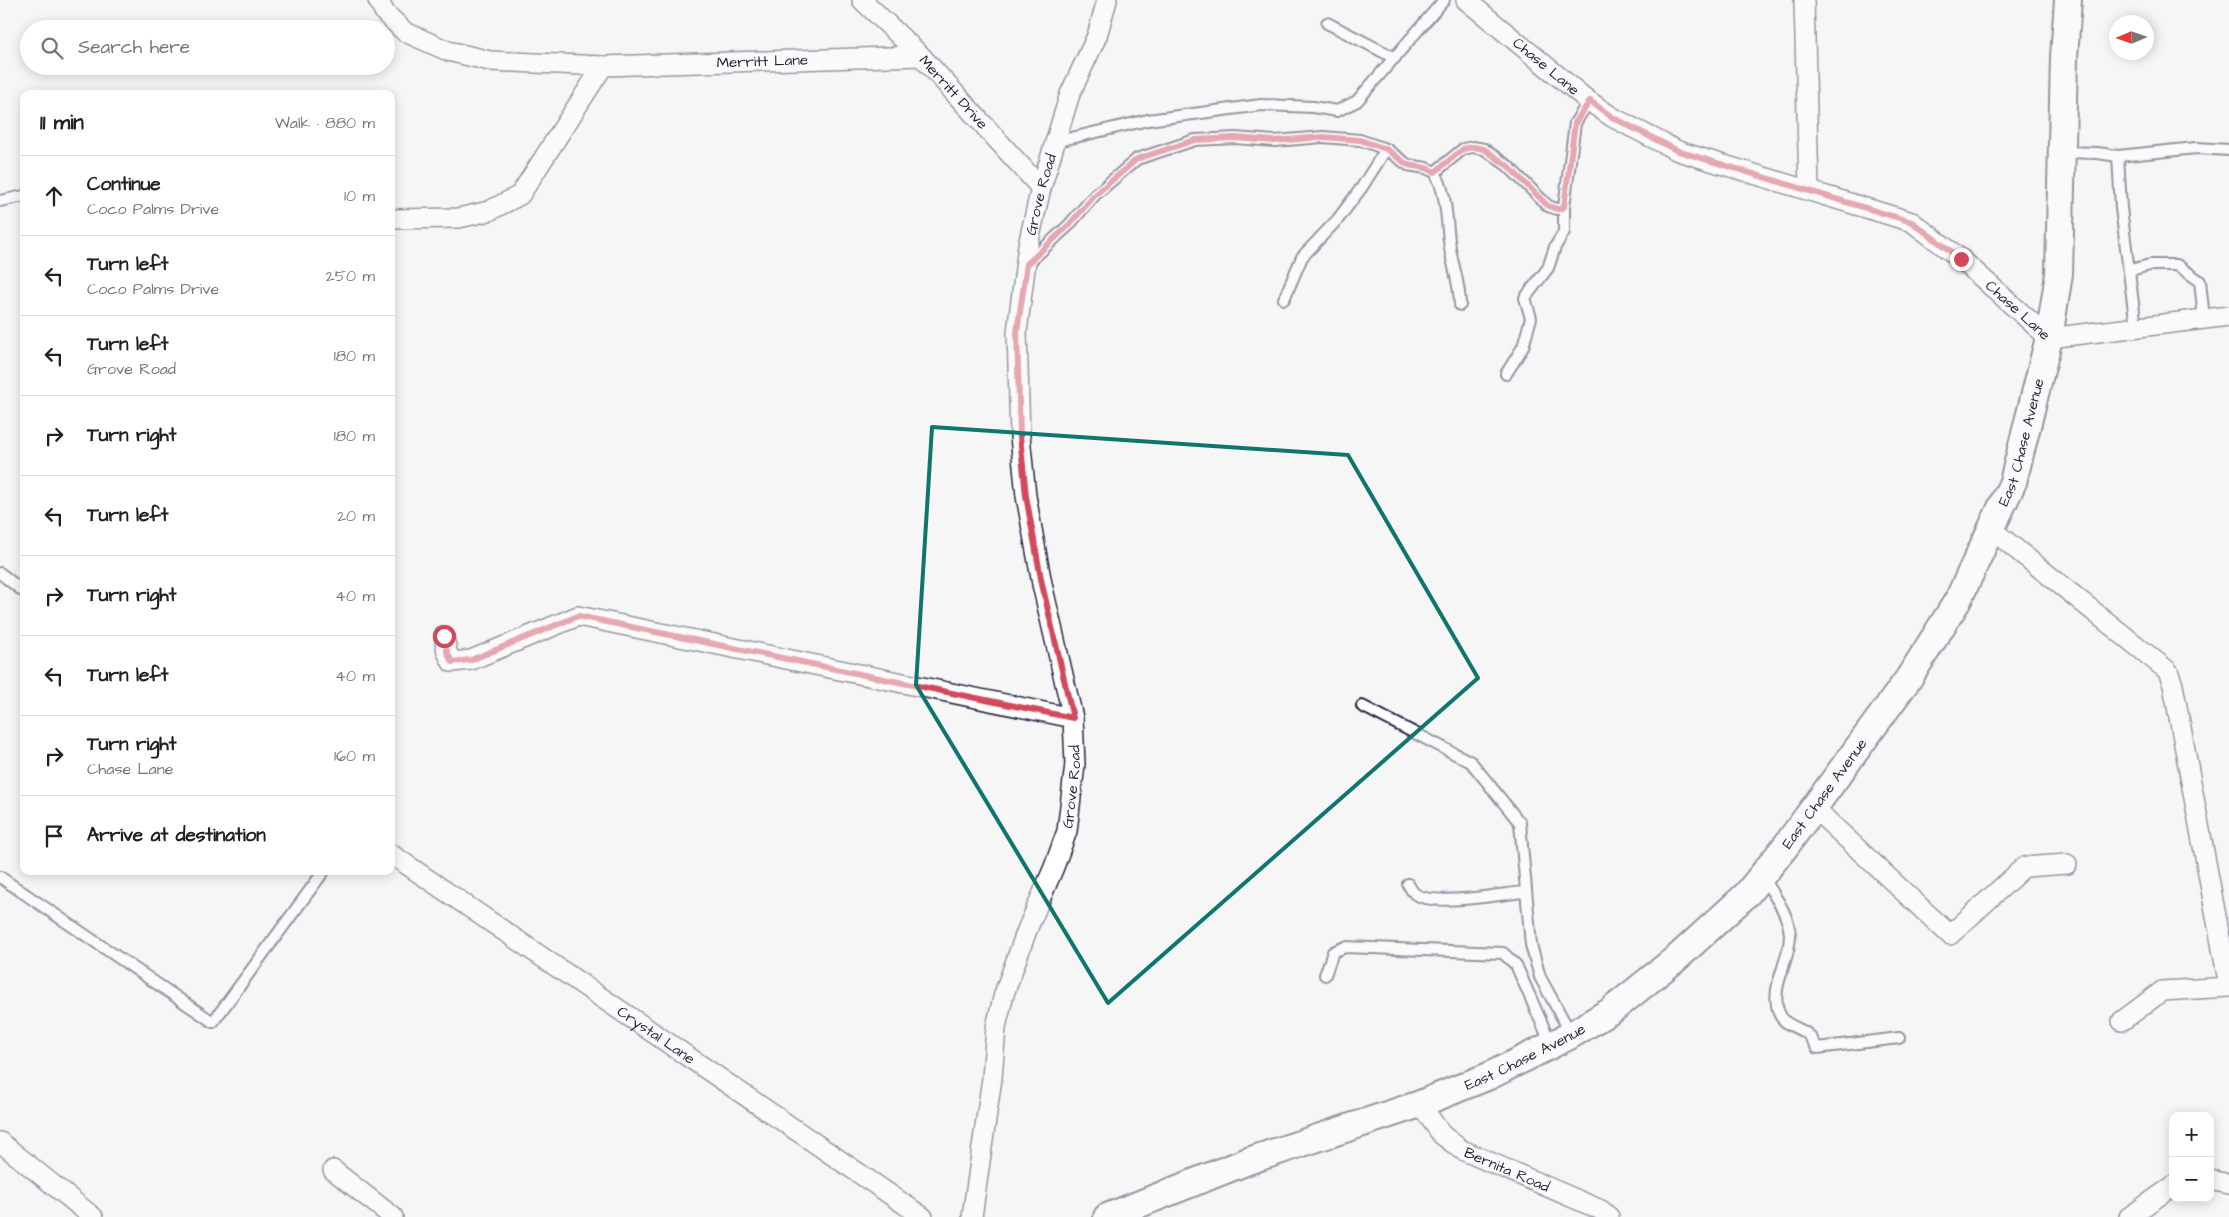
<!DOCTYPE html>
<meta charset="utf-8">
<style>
body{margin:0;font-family:"Architects Daughter",sans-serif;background:#f6f6f6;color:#202124}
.controls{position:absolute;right:15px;bottom:15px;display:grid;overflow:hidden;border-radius:10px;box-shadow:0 2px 12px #0003}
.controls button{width:45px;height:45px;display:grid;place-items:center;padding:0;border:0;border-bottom:1px solid #e0e0e0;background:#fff;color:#202124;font:25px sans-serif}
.compass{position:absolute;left:2109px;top:15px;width:45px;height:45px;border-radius:50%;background:#fff;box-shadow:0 2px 12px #0003;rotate:268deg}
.stop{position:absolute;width:15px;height:15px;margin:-11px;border:4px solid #d1495b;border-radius:50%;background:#fff}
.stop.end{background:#d1495b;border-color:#fff;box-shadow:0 1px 5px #0008}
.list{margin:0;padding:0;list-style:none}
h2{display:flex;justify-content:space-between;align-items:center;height:65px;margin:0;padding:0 20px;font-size:21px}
h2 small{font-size:16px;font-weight:400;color:#757577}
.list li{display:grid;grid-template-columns:32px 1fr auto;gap:15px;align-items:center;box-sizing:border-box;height:80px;padding:0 20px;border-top:1px solid #e0e0e0}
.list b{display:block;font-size:19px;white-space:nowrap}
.list p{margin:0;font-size:16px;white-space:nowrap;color:#757577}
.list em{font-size:16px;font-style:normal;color:#757577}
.icon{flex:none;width:28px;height:28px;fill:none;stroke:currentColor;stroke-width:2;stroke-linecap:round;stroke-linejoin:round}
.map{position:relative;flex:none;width:2229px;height:1217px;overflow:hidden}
.search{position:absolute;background:#fff;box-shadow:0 2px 12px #0003;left:20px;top:20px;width:375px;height:55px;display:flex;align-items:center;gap:12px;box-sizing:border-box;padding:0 18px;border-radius:28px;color:#757577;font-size:19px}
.panel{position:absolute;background:#fff;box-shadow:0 2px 12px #0003;left:20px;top:90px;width:375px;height:785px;border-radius:10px}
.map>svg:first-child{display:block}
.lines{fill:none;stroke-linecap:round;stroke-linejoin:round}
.service-casing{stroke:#22223b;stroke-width:14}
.minor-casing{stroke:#22223b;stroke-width:22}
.secondary-casing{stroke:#22223b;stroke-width:30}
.service{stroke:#fff;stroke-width:10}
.minor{stroke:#fff;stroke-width:19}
.secondary{stroke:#fff;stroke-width:26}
.route{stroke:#d1495b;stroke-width:6}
.marked{fill:none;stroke:#0f766e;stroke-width:4;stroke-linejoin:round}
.labels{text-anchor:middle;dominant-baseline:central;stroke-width:4;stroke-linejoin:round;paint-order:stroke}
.street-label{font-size:15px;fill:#22223b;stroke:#fff}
</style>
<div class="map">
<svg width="2229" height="1217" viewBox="0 0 2229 1217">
<rect width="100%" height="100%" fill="#f6f6f7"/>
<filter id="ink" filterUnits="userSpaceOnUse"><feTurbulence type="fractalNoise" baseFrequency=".02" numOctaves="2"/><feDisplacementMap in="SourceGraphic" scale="10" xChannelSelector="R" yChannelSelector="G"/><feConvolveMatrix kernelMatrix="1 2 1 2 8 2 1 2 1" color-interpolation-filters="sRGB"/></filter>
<g filter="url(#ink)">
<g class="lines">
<g class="service-casing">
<g id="service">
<polyline points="1327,23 1395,58"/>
<polyline points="1054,142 1148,120 1261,105 1313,107 1337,111 1357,101 1444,0"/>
<path d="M 1386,149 L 1408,165 L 1426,168 L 1435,172 L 1463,149 L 1473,147 L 1484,149 L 1508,166 L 1548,206 C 1554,208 1559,211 1564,207 L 1575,123 L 1589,101"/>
<polyline points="2063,152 2097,153 2118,156 2196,148 2229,150"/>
<polyline points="2118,156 2121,208 2136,327"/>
<path d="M 1435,172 C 1448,196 1446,222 1450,248 C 1453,268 1460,284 1460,305"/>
<polyline points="0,201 24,196"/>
<polyline points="1027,264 1068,226 1095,195 1137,159 1195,140 1235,138 1275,141 1323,137 1360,140 1386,149 1362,187 1338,219 1302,257 1284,299"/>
<polyline points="2130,270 2150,265 2177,265 2200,281 2204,319"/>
<polyline points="1506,374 1523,347 1531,318 1525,298 1548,268 1555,247 1564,232 1564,207"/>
<polyline points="0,573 24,592"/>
<polyline points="1362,706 1471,762 1520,823 1531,945 1540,977 1571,1034"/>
<polyline points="0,877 213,1022 324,871"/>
<path d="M 1763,877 C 1773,894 1789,914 1790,935 C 1790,962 1769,987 1779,1013 C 1784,1025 1797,1027 1806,1033 C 1811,1036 1814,1043 1817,1048 L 1899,1038"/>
<path d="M 1408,884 C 1410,887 1412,892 1415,894 C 1435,907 1500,894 1525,892"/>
<polyline points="1325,975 1333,952 1345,947 1503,953 1516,965 1551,1044"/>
</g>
</g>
<g class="minor-casing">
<g id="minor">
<path id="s1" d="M 378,0 L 385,13 L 405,32 L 448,51 L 490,61 L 603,66 L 921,56"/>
<path id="s2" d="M 862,0 L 921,56 L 1041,188"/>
<path id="s3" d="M 1466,0 L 1586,99 L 1612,117 L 1678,151 L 1912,222 L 1961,259 L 2049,338 L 2229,316"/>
<polyline points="1804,0 1809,189"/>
<polyline points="391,219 459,218 489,211 520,195 603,66"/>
<polyline points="1991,529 2168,671 2173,685 2229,986"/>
<polyline points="444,636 447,652 452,662 471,660 578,616 1073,718"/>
<polyline points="1814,808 1950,935 2024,867 2067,864"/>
<path id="s4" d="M 391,854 L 923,1217"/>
<polyline points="2122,1021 2162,991 2229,987"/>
<path id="s5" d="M 1420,1104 L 1442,1135 L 1462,1150 L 1601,1210 L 1609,1217"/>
<polyline points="0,1142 93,1217"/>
<polyline points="333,1170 393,1217"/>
<polyline points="2210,1180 2229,1184"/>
<path id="s6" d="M 972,1217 L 992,1078 L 996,1027 L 1004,994 L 1027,930 L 1054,867 L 1067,831 L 1075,764 L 1073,718 L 1042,584 L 1026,496 L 1020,436 L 1017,332 L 1028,245 L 1041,188 L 1070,94 L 1097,36 L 1107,0"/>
<polyline points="2129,1217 2173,1186"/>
</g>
</g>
<g class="secondary-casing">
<g id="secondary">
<path id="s7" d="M 1107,1217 L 1248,1161 L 1420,1104 L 1489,1076 L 1571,1035 L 1612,1010 L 1678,957 L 1747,894 L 1785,847 L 1909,678 L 1958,600 L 2013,482 L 2049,338 L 2059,274 L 2064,57 L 2068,0"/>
</g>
</g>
<use href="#service" class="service"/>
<use href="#minor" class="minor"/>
<use href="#secondary" class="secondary"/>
</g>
</g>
<g class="lines" filter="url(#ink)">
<path class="route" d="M 444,636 L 447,652 L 452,662 L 471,660 L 578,616 L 1073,718 L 1042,584 L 1026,496 L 1020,436 L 1017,332 L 1027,264 L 1068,226 L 1095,195 L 1137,159 L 1195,140 L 1235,138 L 1274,141 L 1323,137 L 1360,140 L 1386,149 L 1408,165 L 1426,168 L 1435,172 L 1463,149 L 1473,147 L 1484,149 L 1508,166 L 1548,206 C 1554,208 1559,211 1564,207 L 1575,123 L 1590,101 L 1612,117 L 1678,151 L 1912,222 L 1961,259"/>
</g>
<path d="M0 0H2229V1217H0ZM 932,427 L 1348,455 L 1478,678 L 1108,1003 L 916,685 Z" fill="#f6f6f7" fill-opacity=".55" fill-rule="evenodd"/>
<path class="marked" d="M 932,427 L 1348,455 L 1478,678 L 1108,1003 L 916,685 Z"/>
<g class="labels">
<g class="street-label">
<text stroke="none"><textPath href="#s1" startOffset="405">Merritt Lane</textPath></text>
<text stroke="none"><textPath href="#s3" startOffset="104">Chase Lane</textPath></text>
<text stroke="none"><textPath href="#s2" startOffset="130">Merritt Drive</textPath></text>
<text stroke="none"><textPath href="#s6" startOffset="1045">Grove Road</textPath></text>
<text stroke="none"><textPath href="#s3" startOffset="644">Chase Lane</textPath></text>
<text stroke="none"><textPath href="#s7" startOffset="1258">East Chase Avenue</textPath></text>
<text stroke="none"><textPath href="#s6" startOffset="445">Grove Road</textPath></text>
<text stroke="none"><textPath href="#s7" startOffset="852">East Chase Avenue</textPath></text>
<text stroke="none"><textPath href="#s4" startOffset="321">Crystal Lane</textPath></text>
<text stroke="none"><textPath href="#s7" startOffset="448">East Chase Avenue</textPath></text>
<text stroke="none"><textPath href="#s5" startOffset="112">Bernita Road</textPath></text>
</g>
</g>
</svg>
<div class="controls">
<button>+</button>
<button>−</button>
</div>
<svg class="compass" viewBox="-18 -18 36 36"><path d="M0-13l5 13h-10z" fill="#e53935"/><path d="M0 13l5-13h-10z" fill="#757577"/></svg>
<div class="stop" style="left:444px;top:636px"></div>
<div class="stop end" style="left:1961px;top:259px"></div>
<div class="search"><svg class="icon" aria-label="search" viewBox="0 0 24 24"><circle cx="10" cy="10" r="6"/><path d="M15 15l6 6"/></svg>Search here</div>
<section class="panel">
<h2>11 min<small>Walk · 880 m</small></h2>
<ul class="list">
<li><svg class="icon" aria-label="ahead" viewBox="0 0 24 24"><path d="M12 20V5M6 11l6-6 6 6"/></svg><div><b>Continue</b><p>Coco Palms Drive</p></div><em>10 m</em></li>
<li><svg class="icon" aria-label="left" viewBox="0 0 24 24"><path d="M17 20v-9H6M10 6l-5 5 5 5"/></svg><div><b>Turn left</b><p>Coco Palms Drive</p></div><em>250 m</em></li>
<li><svg class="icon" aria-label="left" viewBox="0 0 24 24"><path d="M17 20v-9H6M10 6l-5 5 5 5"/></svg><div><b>Turn left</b><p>Grove Road</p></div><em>180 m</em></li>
<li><svg class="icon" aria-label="right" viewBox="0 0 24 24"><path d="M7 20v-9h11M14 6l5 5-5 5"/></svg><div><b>Turn right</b></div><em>180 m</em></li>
<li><svg class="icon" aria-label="left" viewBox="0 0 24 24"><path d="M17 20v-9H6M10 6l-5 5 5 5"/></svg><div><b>Turn left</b></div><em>20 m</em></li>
<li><svg class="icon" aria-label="right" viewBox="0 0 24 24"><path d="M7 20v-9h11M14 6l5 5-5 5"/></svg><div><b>Turn right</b></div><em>40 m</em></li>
<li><svg class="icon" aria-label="left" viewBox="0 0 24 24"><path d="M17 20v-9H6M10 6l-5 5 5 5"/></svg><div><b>Turn left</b></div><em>40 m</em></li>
<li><svg class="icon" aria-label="right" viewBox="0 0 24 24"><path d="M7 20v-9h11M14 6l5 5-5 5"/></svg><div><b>Turn right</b><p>Chase Lane</p></div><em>160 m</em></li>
<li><svg class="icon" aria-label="arrive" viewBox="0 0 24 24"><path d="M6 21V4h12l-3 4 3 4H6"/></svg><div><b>Arrive at destination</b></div></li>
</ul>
</section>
</div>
